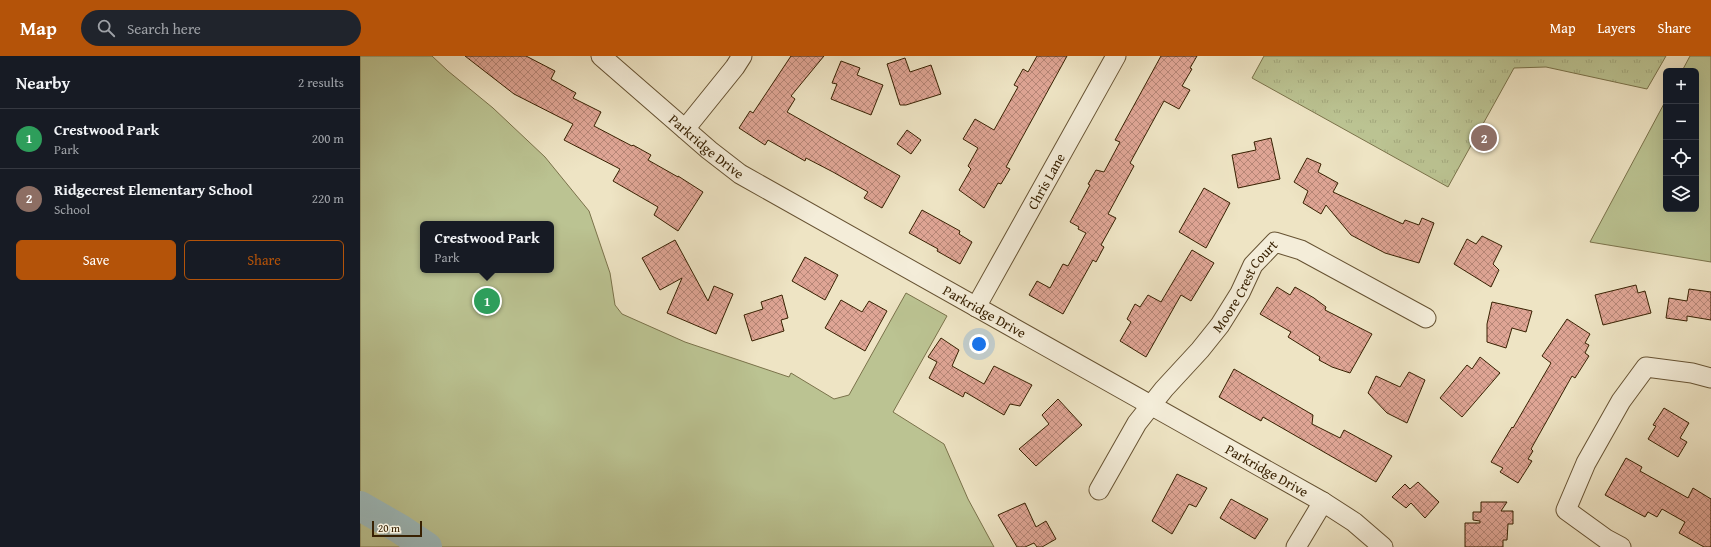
<!DOCTYPE html>
<meta charset="utf-8">
<style>
body{margin:0;font-family:"Gentium Book Plus",serif;background:#20242c;color:#f1f3f6}
.controls{position:absolute;right:12px;top:12px;display:grid;overflow:hidden;border-radius:6px;box-shadow:0 4px 16px #0002}
.controls button{width:36px;height:36px;display:grid;place-items:center;padding:0;border:0;border-bottom:1px solid #363941;background:#171b24;color:#f1f3f6;font:20px sans-serif}
.scale{position:absolute;left:12px;bottom:10px;width:50px;box-sizing:border-box;padding-left:4px;border:2px solid #382102;border-top:0;font-size:11px;line-height:14px;white-space:nowrap;color:#382102;-webkit-text-stroke:3px #f4edd9;paint-order:stroke}
.you{position:absolute;left:619px;top:288px;width:14px;height:14px;margin:-10px;border:3px solid #fff;border-radius:50%;background:#1a73e8;box-shadow:0 0 0 6px #1a73e833}
.badge{display:grid;place-items:center;width:26px;height:26px;border-radius:50%;background:#b45309;color:#fff;font-size:13px;font-weight:700}
.pin{position:absolute;translate:-50% -50%;border:2px solid #fff;box-shadow:0 1px 4px #0006}
.popup{position:absolute;left:60px;top:165px;width:134px;height:52px;box-sizing:border-box;display:grid;place-content:center;border-radius:6px;background:#171b24;filter:drop-shadow(0 1px 3px #0005);font-size:13px;white-space:nowrap;color:#9ea1a6}
.popup b{font-size:15px;color:#f1f3f6}
.popup::after{content:'';position:absolute;left:50%;top:100%;margin-left:-8px;border:8px solid transparent;border-top-color:#171b24}
.list{margin:0;padding:0;list-style:none}
h2{display:flex;justify-content:space-between;align-items:center;height:52px;margin:0;padding:0 16px;font-size:17px}
h2 small{font-size:13px;font-weight:400;color:#9ea1a6}
.list li{display:grid;grid-template-columns:26px 1fr auto;gap:12px;align-items:center;box-sizing:border-box;height:60px;padding:0 16px;border-top:1px solid #363941}
.list b{display:block;font-size:15px;white-space:nowrap}
.list p{margin:0;font-size:13px;white-space:nowrap;color:#9ea1a6}
.list em{font-size:13px;font-style:normal;color:#9ea1a6}
.actions{display:flex;gap:8px;padding:12px 16px}
.actions a{flex:1;padding:9px 0;border:1px solid #b45309;border-radius:6px;text-align:center;font-size:14px;color:#b45309}
.actions .main{background:#b45309;color:#fff}
.icon{flex:none;width:22px;height:22px;fill:none;stroke:currentColor;stroke-width:2;stroke-linecap:round;stroke-linejoin:round}
.map{position:relative;flex:none;width:1351px;height:491px;overflow:hidden}
header{display:flex;align-items:center;gap:24px;box-sizing:border-box;height:56px;padding:0 20px;background:#b45309;color:#fff}
header strong{font-size:19px}
nav{display:flex;gap:22px;margin-inline-start:auto;font-size:14px}
.search{width:280px;height:36px;background:#20242c;display:flex;align-items:center;gap:10px;box-sizing:border-box;padding:0 14px;border-radius:22px;color:#9ea1a6;font-size:15px}
main{display:flex}
aside{flex:1;background:#171b24}
.map>svg:first-child{display:block}
.grass{fill:url(#grass-tufts);stroke:#7a724a}
.park{fill:#bbc392;stroke:#7a724a;fill-rule:evenodd}
.lines{fill:none;stroke-linecap:round;stroke-linejoin:round}
.river{stroke:#9ebcbe;stroke-width:30}
.building{fill:url(#building-cross-hatch);stroke:#382102}
.minor-casing{stroke:#665232;stroke-width:21}
.minor{stroke:#f4edd9;stroke-width:19}
.labels{text-anchor:middle;dominant-baseline:central;stroke-width:3;stroke-linejoin:round;paint-order:stroke}
.street-label{font-size:14px;fill:#382102;stroke:#f4edd9}
</style>
<header>
<strong>Map</strong>
<div class="search"><svg class="icon" aria-label="search" viewBox="0 0 24 24"><circle cx="10" cy="10" r="6"/><path d="M15 15l6 6"/></svg>Search here</div>
<nav><a>Map</a><a>Layers</a><a>Share</a></nav>
</header>
<main>
<aside>
<h2>Nearby<small>2 results</small></h2>
<ul class="list">
<li><span class="badge" style="background:#2e9e5b">1</span><div><b>Crestwood Park</b><p>Park</p></div><em>200 m</em></li>
<li><span class="badge" style="background:#8d6e63">2</span><div><b>Ridgecrest Elementary School</b><p>School</p></div><em>220 m</em></li>
</ul>
<div class="actions"><a class="main">Save</a><a>Share</a></div>
</aside>
<div class="map">
<svg width="1351" height="491" viewBox="0 0 1351 491">
<defs>
<pattern id="grass-tufts" width="24" height="20" patternUnits="userSpaceOnUse"><rect width="24" height="20" fill="#bbc392"/><path d="M3 7l-1-3M5 7V3M7 7l1-3M15 17l-1-3M17 17v-4M19 17l1-3" fill="none" stroke="#a2a77c"/></pattern>
<pattern id="building-cross-hatch" width="8" height="8" patternUnits="userSpaceOnUse"><rect width="8" height="8" fill="#dfa595"/><path d="M0 0l8 8M0 8l8-8" fill="none" stroke="#b68677"/></pattern>
</defs>
<rect width="100%" height="100%" fill="#eee4c4"/>
<filter id="stains"><feTurbulence type="fractalNoise" baseFrequency=".005" numOctaves="4"/><feColorMatrix values="0 0 0 0 .2 0 0 0 0 .09 0 0 0 0 .02 0 0 0 .5 -.17"/></filter>
<radialGradient id="worn" r=".72"><stop offset=".6" stop-color="#630" stop-opacity="0"/><stop offset="1" stop-color="#630" stop-opacity=".3"/></radialGradient>
<polygon class="grass" points="904,0 1306,0 1287,33 1186,11 1154,12 1088,131 892,22"/>
<g class="park">
<path d="M 0,0 L 72,0 L 88,15 L 133,52 L 185,101 L 229,155 L 250,217 L 255,249 L 262,258 L 325,286 L 429,321 L 431,317 L 474,343 L 489,339 L 546,237 L 587,260 L 533,356 L 584,388 L 608,443 L 634,491 L 0,491 ZM 63,168 L 191,168 L 191,214 L 63,214 Z"/>
<polygon points="1330,0 1351,0 1351,206 1230,186 1306,44 1306,153 1336,153 1336,15 1322,15"/>
</g>
<g class="lines">
<polyline class="river" points="0,450 40,473 67,491"/>
</g>
<g class="building">
<polygon points="105,0 166,0 195,15 191,23 216,37 213,42 241,56 234,70 272,90 273,89 291,99 288,104 318,121 318,120 343,136 318,175 294,159 298,151 253,125 260,113 204,84 213,68 154,38"/>
<polygon points="431,0 464,0 431,40 435,43 427,56 540,120 522,152 504,142 508,136 473,116 446,102 445,105 408,84 405,89 379,72 390,55 393,57"/>
<polygon points="677,0 707,0 646,111 650,113 641,128 638,127 624,152 599,134 611,113 608,110 618,92 603,83 615,63 634,74 658,31 654,29 663,13 668,16"/>
<polygon points="801,0 837,0 830,12 832,13 822,30 830,34 819,53 804,45 770,107 774,110 748,158 756,162 741,189 744,191 736,206 733,204 703,258 669,239 677,225 690,232 703,208 708,210 726,177 718,173 719,171 710,166 730,129 728,128 736,114 744,116 760,86 755,84"/>
<polygon points="545,2 550,16 571,9 581,38 546,49 540,49 527,8"/>
<polygon points="481,5 500,12 497,19 523,29 511,59 471,43 477,28 472,27"/>
<polygon points="547,74 561,84 551,98 537,88"/>
<polygon points="911,82 920,123 878,132 872,99 896,94 894,86"/>
<polygon points="947,102 961,108 958,116 978,127 973,136 1043,168 1045,164 1059,169 1062,162 1074,167 1059,207 1025,197 991,179 966,149 961,158 943,147 948,135 934,126"/>
<polygon points="844,132 870,147 846,192 819,176"/>
<polygon points="562,154 600,175 599,178 612,186 600,208 577,195 578,193 549,177"/>
<polygon points="1122,180 1142,190 1133,208 1139,214 1131,231 1094,208 1107,183 1116,188"/>
<polygon points="315,184 348,245 354,230 373,238 356,278 307,257 322,222 300,234 282,202"/>
<polygon points="832,194 854,207 831,245 821,239 786,301 760,285 771,266 767,263 775,248 780,251 788,239 801,246"/>
<polygon points="445,201 478,219 465,244 432,225"/>
<polygon points="1276,229 1278,237 1285,235 1291,257 1243,269 1235,239"/>
<polygon points="917,231 930,239 935,231 954,242 966,251 965,254 1012,278 990,317 972,311 959,304 960,301 928,281 931,276 900,258"/>
<polygon points="1329,233 1351,236 1351,264 1327,260 1327,265 1306,262 1309,242 1327,245"/>
<polygon points="422,239 428,262 421,264 424,275 392,285 384,259 403,253 401,246"/>
<polygon points="481,244 502,256 509,245 527,255 505,295 465,272"/>
<polygon points="1132,246 1172,255 1166,276 1152,272 1146,292 1127,286 1127,268"/>
<polygon points="1207,263 1230,278 1225,287 1229,289 1225,297 1229,300 1215,322 1212,320 1171,393 1173,395 1168,403 1172,405 1158,427 1140,416 1143,412 1131,406 1152,371 1153,372 1191,307 1182,300"/>
<polygon points="581,282 599,294 592,310 624,328 634,310 672,329 660,350 650,348 644,359 605,336 603,341 569,322 577,306 568,301"/>
<polygon points="1120,301 1140,317 1102,361 1080,342 1107,309 1112,313"/>
<polygon points="874,313 953,359 952,368 980,382 984,374 1032,400 1016,426 903,361 901,365 859,341"/>
<polygon points="1049,316 1065,324 1047,367 1027,357 1008,337 1016,320 1040,331"/>
<polygon points="698,343 722,369 676,410 659,393 689,368 682,359"/>
<polygon points="1304,352 1329,367 1320,382 1327,386 1318,401 1288,383 1296,370 1293,369"/>
<polygon points="1266,402 1282,411 1280,415 1328,442 1333,432 1351,443 1351,491 1344,491 1319,477 1325,466 1302,453 1297,461 1288,456 1285,461 1245,439"/>
<polygon points="817,418 847,432 836,451 829,448 812,478 792,465"/>
<polygon points="1058,426 1079,446 1065,462 1051,447 1046,452 1032,441 1045,428 1050,433"/>
<polygon points="871,443 908,463 895,483 860,462"/>
<polygon points="1121,446 1147,446 1141,455 1153,455 1153,468 1148,468 1147,484 1143,484 1143,491 1105,491 1105,467 1120,467 1120,465 1113,464 1113,456 1121,456"/>
<polygon points="665,447 676,471 686,465 696,483 682,491 677,491 674,487 665,491 657,491 638,459"/>
</g>
<g class="lines">
<g class="minor-casing">
<g id="minor">
<path id="s1" d="M 241,0 L 349,94 L 380,118 L 963,446 L 994,466 L 1023,491"/>
<polyline points="325,73 375,11 382,0"/>
<path id="s2" d="M 616,251 L 756,0"/>
<path id="s3" d="M 739,434 L 777,367 L 804,333 L 840,294 L 860,269 L 880,237 L 893,209 L 915,186 L 941,194 L 1066,262"/>
<polyline points="936,491 963,446"/>
<polyline points="1261,491 1246,483 1206,454 1226,407 1261,345 1286,311 1332,317 1351,322"/>
</g>
</g>
<use href="#minor" class="minor"/>
</g>
<g class="labels">
<g class="street-label">
<text stroke="none"><textPath href="#s1" startOffset="139">Parkridge Drive</textPath></text>
<text stroke="none"><textPath href="#s2" startOffset="144">Chris Lane</textPath></text>
<text stroke="none"><textPath href="#s3" startOffset="252">Moore Crest Court</textPath></text>
<text stroke="none"><textPath href="#s1" startOffset="463">Parkridge Drive</textPath></text>
<text stroke="none"><textPath href="#s1" startOffset="787">Parkridge Drive</textPath></text>
</g>
</g>
<rect width="100%" height="100%" filter="url(#stains)"/>
<rect width="100%" height="100%" fill="url(#worn)"/>
</svg>
<div class="controls">
<button>+</button>
<button>−</button>
<button><svg class="icon" aria-label="locate" viewBox="0 0 24 24"><circle cx="12" cy="12" r="6"/><path d="M12 2v4M12 18v4M2 12h4M18 12h4"/></svg></button>
<button><svg class="icon" aria-label="layers" viewBox="0 0 24 24"><path d="M12 4l9 5-9 5-9-5zM3 14l9 5 9-5"/></svg></button>
</div>
<div class="scale">20 m</div>
<div class="you"></div>
<div class="pin badge" style="left:127px;top:245px;background:#2e9e5b">1</div>
<div class="popup"><b>Crestwood Park</b>Park</div>
<div class="pin badge" style="left:1124px;top:82px;background:#8d6e63">2</div>
</div>
</main>
